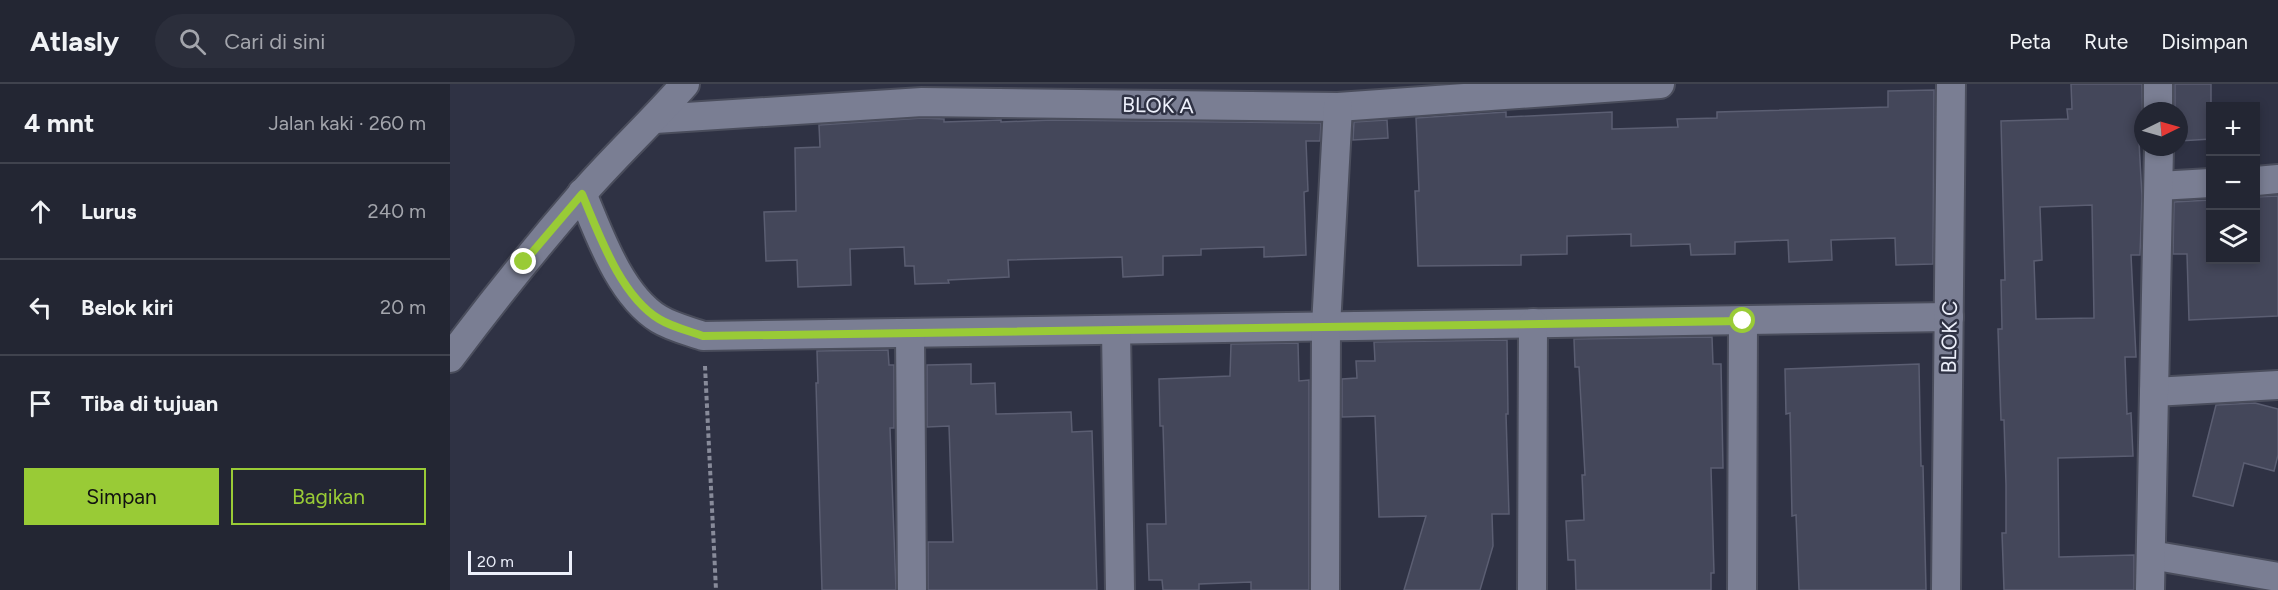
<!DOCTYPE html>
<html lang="id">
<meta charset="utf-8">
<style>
body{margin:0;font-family:Figtree,sans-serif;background:#2b2e3b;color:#f1f3f6}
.controls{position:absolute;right:18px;top:18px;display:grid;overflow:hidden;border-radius:0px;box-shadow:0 3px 9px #0003}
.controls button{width:54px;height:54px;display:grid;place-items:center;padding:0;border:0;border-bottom:2px solid #40434e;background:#232633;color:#f1f3f6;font:30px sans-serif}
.compass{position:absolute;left:1684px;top:18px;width:54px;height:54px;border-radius:50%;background:#232633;box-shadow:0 3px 9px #0003;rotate:85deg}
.scale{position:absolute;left:18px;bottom:15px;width:104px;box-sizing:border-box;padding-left:6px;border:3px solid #edf0fb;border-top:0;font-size:16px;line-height:21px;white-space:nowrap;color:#edf0fb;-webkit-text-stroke:4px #2f3244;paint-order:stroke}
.stop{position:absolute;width:18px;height:18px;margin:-14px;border:4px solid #99cb36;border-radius:50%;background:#fff}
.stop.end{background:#99cb36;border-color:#fff;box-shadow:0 2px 6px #0008}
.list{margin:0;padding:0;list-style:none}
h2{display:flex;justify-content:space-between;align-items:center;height:78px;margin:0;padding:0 24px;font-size:26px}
h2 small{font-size:20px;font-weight:400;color:#a3a5ac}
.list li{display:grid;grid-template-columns:39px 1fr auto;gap:18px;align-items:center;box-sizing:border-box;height:96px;padding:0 24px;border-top:2px solid #40434e}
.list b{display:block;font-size:22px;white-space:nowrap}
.list em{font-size:20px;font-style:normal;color:#a3a5ac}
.actions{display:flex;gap:12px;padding:18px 24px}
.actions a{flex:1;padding:14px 0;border:2px solid #99cb36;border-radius:0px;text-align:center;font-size:21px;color:#99cb36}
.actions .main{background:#99cb36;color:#111}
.icon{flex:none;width:33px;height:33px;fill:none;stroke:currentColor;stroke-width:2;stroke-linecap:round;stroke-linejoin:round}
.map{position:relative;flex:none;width:1828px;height:506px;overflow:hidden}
header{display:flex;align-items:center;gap:36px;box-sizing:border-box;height:84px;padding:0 30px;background:#232633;border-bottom:2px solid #40434e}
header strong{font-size:28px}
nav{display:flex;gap:33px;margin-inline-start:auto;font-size:21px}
.search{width:420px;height:54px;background:#2b2e3b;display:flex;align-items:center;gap:15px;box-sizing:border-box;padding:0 21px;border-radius:33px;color:#a3a5ac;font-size:22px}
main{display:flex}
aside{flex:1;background:#232633}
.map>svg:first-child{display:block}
.building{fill:#44475a;stroke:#5b5e72;stroke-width:1.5;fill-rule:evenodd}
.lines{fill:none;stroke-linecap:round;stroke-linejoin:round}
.minor-casing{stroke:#4a4d5c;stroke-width:32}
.path{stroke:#888b9a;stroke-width:4;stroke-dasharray:4.5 3;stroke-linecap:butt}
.minor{stroke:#7a7e93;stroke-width:28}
.route{stroke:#99cb36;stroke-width:8}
.labels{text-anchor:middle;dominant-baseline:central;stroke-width:5;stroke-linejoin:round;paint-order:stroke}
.street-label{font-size:21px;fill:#edf0fb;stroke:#2f3244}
</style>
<header>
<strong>Atlasly</strong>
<div class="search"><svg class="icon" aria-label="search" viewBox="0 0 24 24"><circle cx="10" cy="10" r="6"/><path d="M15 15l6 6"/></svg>Cari di sini</div>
<nav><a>Peta</a><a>Rute</a><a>Disimpan</a></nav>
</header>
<main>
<aside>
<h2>4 mnt<small>Jalan kaki · 260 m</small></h2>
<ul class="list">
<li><svg class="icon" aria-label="ahead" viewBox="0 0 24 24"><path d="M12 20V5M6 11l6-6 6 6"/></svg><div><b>Lurus</b></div><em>240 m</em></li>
<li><svg class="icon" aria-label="left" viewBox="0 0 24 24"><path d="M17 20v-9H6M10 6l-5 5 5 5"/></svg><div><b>Belok kiri</b></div><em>20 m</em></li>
<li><svg class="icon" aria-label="arrive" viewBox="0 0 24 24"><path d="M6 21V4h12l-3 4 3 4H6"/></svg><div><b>Tiba di tujuan</b></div></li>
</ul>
<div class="actions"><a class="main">Simpan</a><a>Bagikan</a></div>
</aside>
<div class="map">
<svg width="1828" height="506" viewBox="0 0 1828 506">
<rect width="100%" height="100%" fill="#2f3244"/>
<g class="building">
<path d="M 1621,0 L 1692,0 L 1693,58 L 1689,58 L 1692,112 L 1690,171 L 1681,171 L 1686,273 L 1675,273 L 1677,330 L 1681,329 L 1683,372 L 1608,374 L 1609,473 L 1684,471 L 1684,506 L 1554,506 L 1552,449 L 1556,449 L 1556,401 L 1554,336 L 1551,336 L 1548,245 L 1552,245 L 1551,196 L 1555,196 L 1551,37 L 1618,35 L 1617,25 L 1622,25 ZM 1642,121 L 1644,234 L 1586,235 L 1584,177 L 1592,176 L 1590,123 Z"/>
<polygon points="1725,0 1761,0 1761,55 1729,57 1729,27 1725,27"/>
<polygon points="1484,6 1483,180 1446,181 1445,154 1381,156 1382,176 1339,178 1338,156 1285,158 1285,170 1241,171 1240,160 1181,162 1181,150 1117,152 1117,170 1071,171 1071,181 968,182 965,107 969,107 966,34 1056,28 1056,33 1162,28 1162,45 1228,43 1227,35 1267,34 1267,28 1438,23 1438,7"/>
<polygon points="472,34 494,35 494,38 551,36 551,38 602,36 871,39 870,57 856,57 858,107 854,108 856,171 814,173 814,163 751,165 751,171 713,172 713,191 673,193 672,173 558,176 559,193 498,196 499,199 465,200 464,182 455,182 454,163 400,165 401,201 348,203 347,176 316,177 314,128 346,127 345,64 370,63 369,41"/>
<polygon points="937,36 938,54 903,56 904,38"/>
<polygon points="1828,112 1828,232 1739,236 1737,170 1723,170 1724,118 1761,116 1761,176 1806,176 1806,113"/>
<polygon points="1262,253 1263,280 1271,280 1273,384 1261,384 1264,489 1261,489 1261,506 1126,506 1125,476 1118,476 1116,437 1134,436 1132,391 1135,391 1129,283 1125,283 1124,255"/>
<polygon points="1057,256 1058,330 1056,330 1059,430 1042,430 1043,462 1030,506 954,506 976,432 929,433 925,332 892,333 892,295 907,294 906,277 925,277 924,258"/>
<polygon points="848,259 849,297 859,296 859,506 801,506 801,498 749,500 749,506 713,506 712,496 699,496 697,440 716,440 713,342 710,342 709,295 780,292 781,260"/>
<polygon points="438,266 439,281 444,281 444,344 440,344 446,506 372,506 366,299 368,299 367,267"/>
<polygon points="521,280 521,300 545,299 546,330 621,328 622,348 642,347 647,506 478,506 478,458 503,458 499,342 477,343 477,281"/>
<polygon points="1469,280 1471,382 1473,382 1476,506 1349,506 1346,431 1342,432 1340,329 1336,330 1335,285"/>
<polygon points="1805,319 1828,325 1828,371 1824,387 1794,379 1783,422 1743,412 1766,321"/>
</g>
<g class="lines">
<g class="minor-casing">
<g id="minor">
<polyline points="1708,0 1708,27"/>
<polyline points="205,35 472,18 888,23 1210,0"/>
<polyline points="1806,97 1828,95"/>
<polyline points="1709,102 1760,99"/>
<path d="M 132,109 C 149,150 170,211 209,235 C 222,243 239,247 253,252 L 1499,233"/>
<polyline points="666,246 670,506"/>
<polyline points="460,249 462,506"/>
<path d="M 0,274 C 42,218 86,163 132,110 C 165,72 202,38 235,0"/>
<polyline points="1704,308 1828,301"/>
<polyline points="1701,471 1828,493"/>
<polyline points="875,506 876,242 888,23"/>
<polyline points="1082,506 1083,239"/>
<polyline points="1292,506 1293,237"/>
<polyline points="1496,506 1501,0"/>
<polyline points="1700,506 1709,63"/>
</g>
</g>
<polyline class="path" points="255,282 266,506"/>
<use href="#minor" class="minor"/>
</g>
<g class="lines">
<path class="route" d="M 74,178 L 132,110 C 149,150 170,211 209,235 C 222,243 239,247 253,252 L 1293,237"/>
</g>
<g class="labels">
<g class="street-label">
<text transform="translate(708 21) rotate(1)">BLOK A</text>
<text transform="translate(1499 253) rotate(-89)">BLOK C</text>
</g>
</g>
</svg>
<div class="controls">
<button>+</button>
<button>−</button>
<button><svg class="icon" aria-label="layers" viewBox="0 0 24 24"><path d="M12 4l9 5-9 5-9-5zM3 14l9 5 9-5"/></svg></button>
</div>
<svg class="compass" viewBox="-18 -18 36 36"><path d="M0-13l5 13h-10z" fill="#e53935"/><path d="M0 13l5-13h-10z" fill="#a3a5ac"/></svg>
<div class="scale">20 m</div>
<div class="stop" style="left:1293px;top:237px"></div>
<div class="stop end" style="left:74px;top:178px"></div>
</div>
</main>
